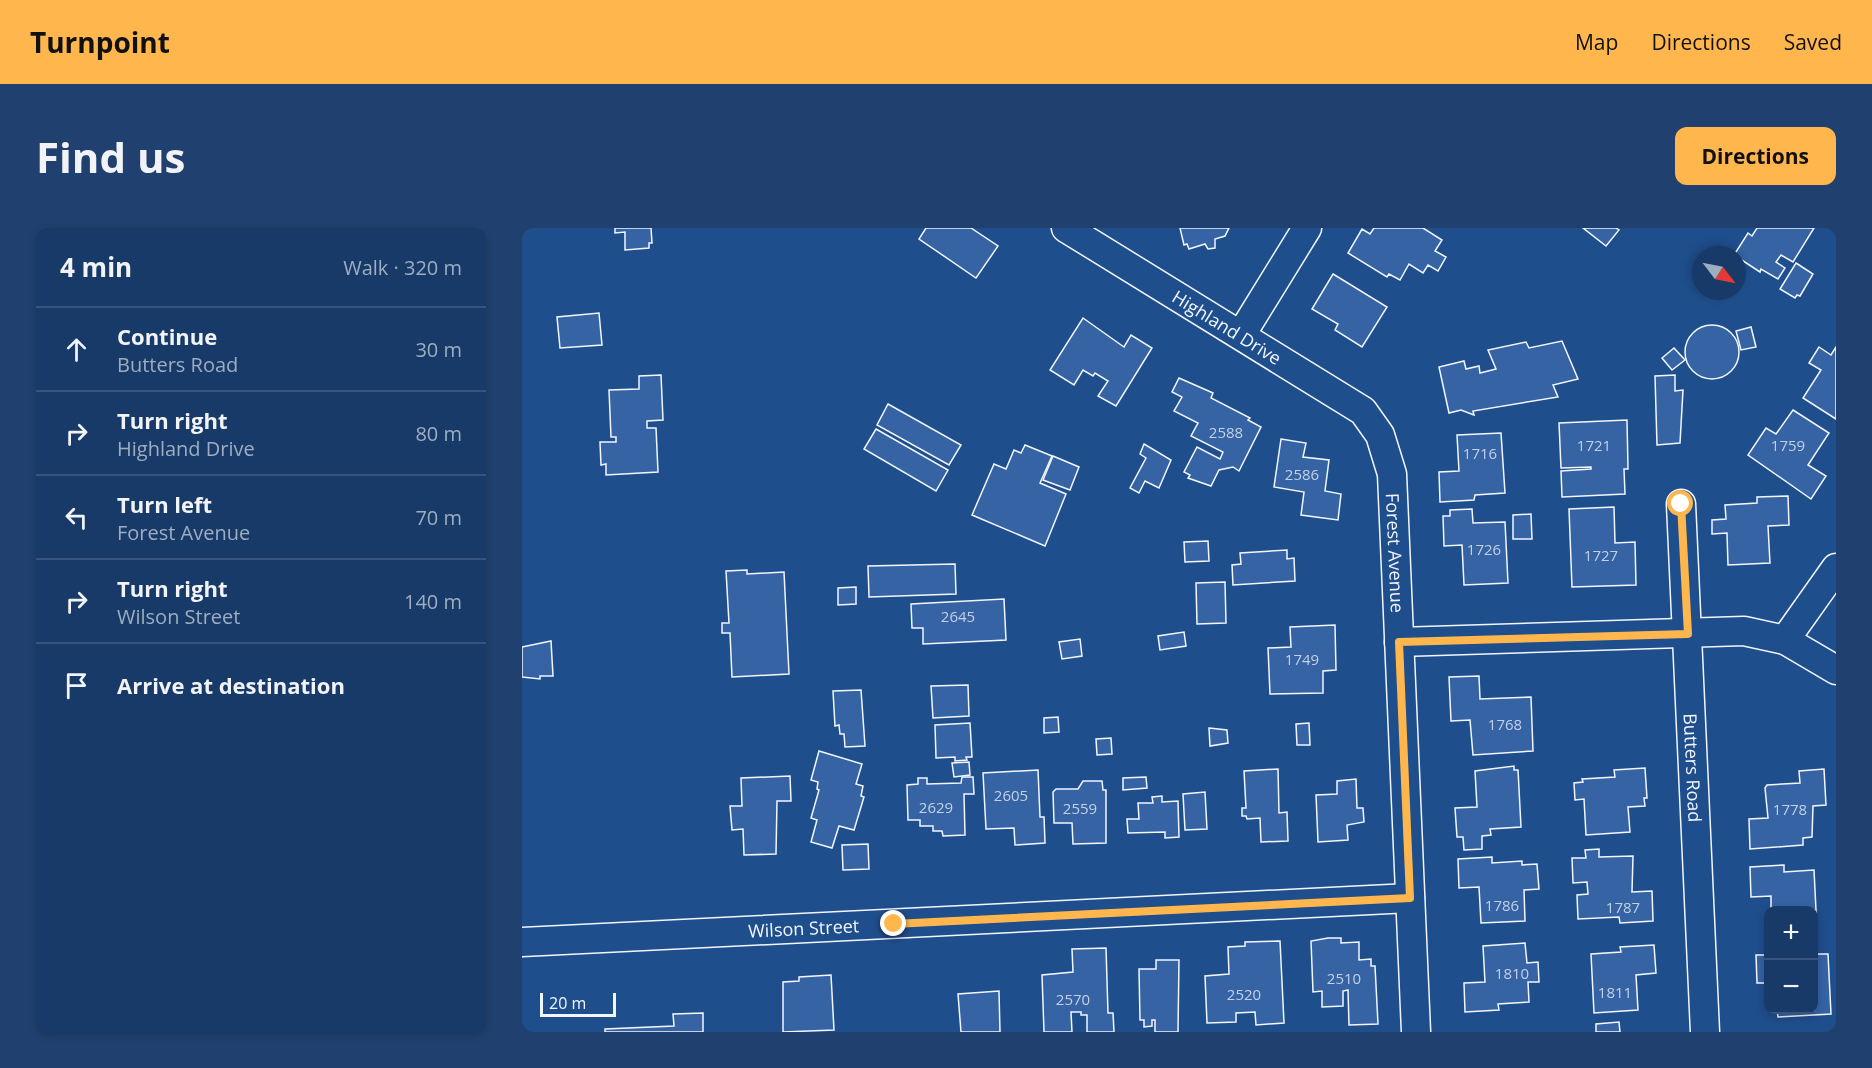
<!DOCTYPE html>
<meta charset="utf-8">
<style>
body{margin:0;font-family:"Open Sans",sans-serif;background:#20416f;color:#f1f3f6}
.controls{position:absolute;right:18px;bottom:18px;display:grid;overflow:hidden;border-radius:12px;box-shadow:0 3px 9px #0003}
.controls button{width:54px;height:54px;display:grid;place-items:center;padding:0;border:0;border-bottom:2px solid #36547d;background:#173a69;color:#f1f3f6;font:30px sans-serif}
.compass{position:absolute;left:1170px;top:18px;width:54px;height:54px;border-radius:50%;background:#173a69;box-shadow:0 3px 9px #0003;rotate:122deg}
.scale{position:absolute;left:18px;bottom:15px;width:76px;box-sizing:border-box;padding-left:6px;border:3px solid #f2f6ff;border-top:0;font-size:16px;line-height:21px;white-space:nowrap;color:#f2f6ff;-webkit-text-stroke:4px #1f4e8c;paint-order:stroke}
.stop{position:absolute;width:18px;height:18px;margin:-14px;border:4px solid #ffb74d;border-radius:50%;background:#fff}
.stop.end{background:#ffb74d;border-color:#fff;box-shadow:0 2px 6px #0008}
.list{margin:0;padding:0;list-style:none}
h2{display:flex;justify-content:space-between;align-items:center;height:78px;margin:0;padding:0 24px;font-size:26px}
h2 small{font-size:20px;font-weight:400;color:#9eadc0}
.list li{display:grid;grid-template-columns:39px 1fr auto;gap:18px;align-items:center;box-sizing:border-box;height:84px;padding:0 24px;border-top:2px solid #36547d}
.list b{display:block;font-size:22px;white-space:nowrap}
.list p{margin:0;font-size:20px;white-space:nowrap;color:#9eadc0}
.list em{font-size:20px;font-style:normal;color:#9eadc0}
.icon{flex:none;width:33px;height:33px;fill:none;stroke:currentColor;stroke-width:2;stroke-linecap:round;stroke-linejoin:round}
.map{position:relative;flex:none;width:1314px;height:804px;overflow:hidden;border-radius:12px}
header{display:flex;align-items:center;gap:36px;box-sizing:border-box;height:84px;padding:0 30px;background:#ffb74d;color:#111}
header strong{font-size:28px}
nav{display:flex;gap:33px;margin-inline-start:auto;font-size:21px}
.intro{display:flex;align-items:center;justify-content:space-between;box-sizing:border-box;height:144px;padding:0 36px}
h1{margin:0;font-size:42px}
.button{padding:15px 27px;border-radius:12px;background:#ffb74d;color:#111;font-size:21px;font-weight:700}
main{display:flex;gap:36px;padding:0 36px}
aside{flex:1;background:#173a69;border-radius:12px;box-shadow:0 3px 9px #0003}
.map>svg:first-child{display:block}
.building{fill:#3563a3;stroke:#f2f6ff;stroke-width:1.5}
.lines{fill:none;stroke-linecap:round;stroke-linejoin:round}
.minor-casing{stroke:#f2f6ff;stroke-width:31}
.minor{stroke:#1f4e8c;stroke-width:28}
.route{stroke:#ffb74d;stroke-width:8}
.labels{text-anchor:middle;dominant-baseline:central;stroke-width:4.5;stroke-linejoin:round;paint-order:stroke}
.number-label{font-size:15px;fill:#c3d1e8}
.street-label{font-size:18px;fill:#f2f6ff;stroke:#1f4e8c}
</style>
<header>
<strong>Turnpoint</strong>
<nav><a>Map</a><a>Directions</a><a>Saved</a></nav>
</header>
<div class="intro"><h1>Find us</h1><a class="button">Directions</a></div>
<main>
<aside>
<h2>4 min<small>Walk · 320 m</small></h2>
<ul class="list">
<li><svg class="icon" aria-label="ahead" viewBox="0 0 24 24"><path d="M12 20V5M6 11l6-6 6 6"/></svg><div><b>Continue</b><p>Butters Road</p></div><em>30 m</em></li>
<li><svg class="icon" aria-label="right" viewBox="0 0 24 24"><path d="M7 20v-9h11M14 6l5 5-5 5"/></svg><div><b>Turn right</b><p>Highland Drive</p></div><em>80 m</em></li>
<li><svg class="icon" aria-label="left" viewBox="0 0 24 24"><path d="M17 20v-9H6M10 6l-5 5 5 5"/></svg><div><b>Turn left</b><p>Forest Avenue</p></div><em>70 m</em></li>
<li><svg class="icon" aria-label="right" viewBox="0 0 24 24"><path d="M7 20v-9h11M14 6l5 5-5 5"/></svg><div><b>Turn right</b><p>Wilson Street</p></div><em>140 m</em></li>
<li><svg class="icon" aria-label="arrive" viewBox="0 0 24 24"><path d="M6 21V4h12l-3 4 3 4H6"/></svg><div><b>Arrive at destination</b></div></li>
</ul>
</aside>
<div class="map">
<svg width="1314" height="804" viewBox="0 0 1314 804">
<rect width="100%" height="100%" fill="#1f4e8c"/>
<g class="building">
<polygon points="93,0 129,0 130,15 127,15 127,20 103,22 103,4 93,5"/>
<polygon points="404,0 449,0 476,18 454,50 397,11"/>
<polygon points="658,0 707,0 703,8 693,11 693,20 686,21 683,16 667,21 665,16 662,17"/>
<polygon points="852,0 901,0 920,12 913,23 924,29 916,43 906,37 901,45 887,36 878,52 867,46 865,49 826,25 840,1 848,6"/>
<polygon points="1061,0 1094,0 1097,2 1084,18"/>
<polygon points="1235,0 1292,0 1271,34 1259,27 1254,34 1263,40 1256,51 1239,41 1238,44 1212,27 1226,5 1230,8"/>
<polygon points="1274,35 1291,46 1278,68 1275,67 1273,70 1258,61"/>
<polygon points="811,46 865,79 840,119 813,102 816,96 790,81"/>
<polygon points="77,85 80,117 38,120 35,89"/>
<polygon points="561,90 602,119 609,107 630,120 594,178 576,168 586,153 573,145 571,148 561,142 552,157 528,142"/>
<circle cx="1190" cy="124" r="27"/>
<polygon points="1229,99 1234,119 1219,122 1214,103"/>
<polygon points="1040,113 1056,151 1031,157 1036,169 951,183 952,187 939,182 927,185 917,139 942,133 944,141 957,138 958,145 974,141 966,122 1004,114 1007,120"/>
<polygon points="1297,119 1309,127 1314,119 1314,191 1281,170 1299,142 1287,135"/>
<polygon points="1152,120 1163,132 1150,142 1140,130"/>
<polygon points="139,147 141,192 125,193 125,200 134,200 136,244 84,247 84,236 79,237 78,214 94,214 94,209 89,209 87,162 117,161 117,148"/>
<polygon points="1153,147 1153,163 1161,162 1158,215 1135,217 1133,148"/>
<polygon points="657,150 691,165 689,170 728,190 726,192 739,199 717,243 711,239 697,242 689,258 666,250 668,247 662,244 675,219 698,231 701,224 669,208 676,195 652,183 660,169 650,164"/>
<polygon points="366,176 439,217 427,237 355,197"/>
<polygon points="1271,182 1307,205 1286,237 1304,248 1289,271 1226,227 1244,200 1254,206"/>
<polygon points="1105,192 1106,241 1102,241 1103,266 1040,269 1039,243 1069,241 1069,239 1039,240 1037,195"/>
<polygon points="354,201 426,242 414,263 342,221"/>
<polygon points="979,205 983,265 953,267 952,272 918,274 917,244 937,243 935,207"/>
<polygon points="759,211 784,215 781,229 807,232 803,263 819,266 816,292 779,287 782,264 752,259"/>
<polygon points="622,216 649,232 637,260 623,253 617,265 608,260 624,230 618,226"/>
<polygon points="503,217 530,228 518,255 544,266 523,318 450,287 472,236 484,241 492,222 499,225"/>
<polygon points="531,228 557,239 548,262 521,252"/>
<polygon points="1266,268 1267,297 1246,298 1248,335 1206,337 1205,305 1190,306 1190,292 1204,291 1203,277 1235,275 1235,269"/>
<polygon points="1092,279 1093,315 1113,314 1114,357 1050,359 1047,281"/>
<polygon points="950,281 951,295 983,294 986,355 942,357 940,317 922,318 921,288 928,288 928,282"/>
<polygon points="1009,286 1010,311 991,311 991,287"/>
<polygon points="686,313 687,333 663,334 662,314"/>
<polygon points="765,322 765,331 772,330 773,353 711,357 710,337 719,336 718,325"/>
<polygon points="433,336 434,366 347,369 346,338"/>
<polygon points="225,342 225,346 262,344 267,446 210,449 208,405 200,405 200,395 207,395 204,343"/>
<polygon points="703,354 704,395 675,396 674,355"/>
<polygon points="334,359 334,376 316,377 316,360"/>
<polygon points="482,371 484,412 401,416 401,400 390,400 389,376"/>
<polygon points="813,397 814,442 801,443 801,465 748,466 746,420 769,419 768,399"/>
<polygon points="662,404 664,418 638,422 636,408"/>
<polygon points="558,411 560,428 540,431 537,414"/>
<polygon points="29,413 31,448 18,448 18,451 0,449 0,419"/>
<polygon points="957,448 958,471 1009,469 1011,523 951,527 948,492 929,493 927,449"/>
<polygon points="446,457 447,488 411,490 409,458"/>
<polygon points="339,462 343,518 323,519 322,506 318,506 317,497 313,498 311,463"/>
<polygon points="536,489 537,504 522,505 522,490"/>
<polygon points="448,495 450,529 444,529 445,532 433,533 433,529 414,530 413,497"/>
<polygon points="787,495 788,517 775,517 774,496"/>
<polygon points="687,500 705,502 706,515 688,518"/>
<polygon points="589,510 590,526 575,527 574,511"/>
<polygon points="297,523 340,536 334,556 341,558 339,568 342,569 332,602 317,598 310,620 289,614 295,592 289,590 297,562 295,561 296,554 289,552"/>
<polygon points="447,534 448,547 432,549 430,535"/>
<polygon points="992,538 992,542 996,542 999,599 968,601 969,607 960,608 960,621 942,622 941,609 935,609 933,580 955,579 953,543"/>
<polygon points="1123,540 1125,570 1122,570 1123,578 1106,579 1108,604 1064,607 1062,571 1053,572 1052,555 1061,554 1060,551 1093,549 1092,542"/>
<polygon points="756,541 757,585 765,584 766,613 739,614 738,590 725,591 724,588 720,588 720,580 724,580 722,543"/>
<polygon points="1302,541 1304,577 1291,578 1290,609 1281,610 1281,617 1228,621 1227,591 1246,590 1243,560 1245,557 1278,555 1277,543"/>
<polygon points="516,542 518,589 522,589 523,615 493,617 492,600 464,601 461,545"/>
<polygon points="268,548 269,573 255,573 254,626 222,627 221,601 210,602 208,578 220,578 219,550"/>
<polygon points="440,549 451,549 452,566 442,566 443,607 421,608 420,603 411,603 411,598 398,598 398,592 386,592 385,557 396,556 396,550 405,550 405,556 439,555"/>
<polygon points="624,549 625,560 601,562 601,550"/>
<polygon points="834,551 835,580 841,580 842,594 825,597 826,612 796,614 794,567 815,566 815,553"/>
<polygon points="561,553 580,553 581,562 584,562 584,615 551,616 550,595 532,595 531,564 534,561 556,561"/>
<polygon points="683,564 685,601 663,602 661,566"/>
<polygon points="640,568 640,574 656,573 657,609 643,610 643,604 606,605 605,591 617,591 616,575 631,575 630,569"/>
<polygon points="346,616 347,641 321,642 320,617"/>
<polygon points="1077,621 1077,629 1111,628 1110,664 1130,663 1131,693 1098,695 1097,689 1056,691 1055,667 1066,666 1065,654 1051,655 1050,630 1064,630 1063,622"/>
<polygon points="970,629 970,635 1000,633 1000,637 1015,636 1017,661 1002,662 1003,693 959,695 957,659 937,660 936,631"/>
<polygon points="1262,637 1262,644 1292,642 1295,702 1292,702 1292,682 1249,682 1249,668 1229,669 1228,639"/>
<polygon points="806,710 819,710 819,715 837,714 837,732 849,731 849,738 853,738 856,796 827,797 826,762 821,763 821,778 800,779 800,763 791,764 789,713"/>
<polygon points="758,713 762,795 734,797 733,784 714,785 714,794 685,795 683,748 707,746 706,719 723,718 723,714"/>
<polygon points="1003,715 1005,735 1016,734 1017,754 1006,754 1007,774 976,776 977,782 943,784 942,755 963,754 961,718"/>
<polygon points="1132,717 1134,745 1114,747 1116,782 1072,785 1069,726 1099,724 1098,719"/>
<polygon points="584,720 586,785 591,785 592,804 565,804 565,787 559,787 559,784 549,784 550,804 522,804 520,747 551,744 550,721"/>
<polygon points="1292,726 1306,726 1309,786 1256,789 1255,782 1292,782"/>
<polygon points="1234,727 1246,727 1246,764 1244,764 1244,755 1235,755"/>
<polygon points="634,732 657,732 656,804 633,804 633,792 630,792 630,798 622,799 622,792 618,792 617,741 634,741"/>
<polygon points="309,747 312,802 261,804 261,754 277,753 277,749"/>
<polygon points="477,763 478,804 439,804 436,766"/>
<polygon points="181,785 181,804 83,804 83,801 152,798 151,786"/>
<polygon points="1097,794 1098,804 1074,804 1074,796"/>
</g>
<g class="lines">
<g class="minor-casing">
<g id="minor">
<path id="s1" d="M 544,0 L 841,183 L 858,207 L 870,246 L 894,804"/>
<polyline points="719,107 785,0"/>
<path id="s2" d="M 1159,276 L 1183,804"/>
<polyline points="1263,412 1314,340"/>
<polyline points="877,414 1222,403 1263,412 1314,442"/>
<path id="s3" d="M 0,714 L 888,670"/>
</g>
</g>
<use href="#minor" class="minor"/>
</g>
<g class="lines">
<polyline class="route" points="372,696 888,670 877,414 1166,406 1159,276"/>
</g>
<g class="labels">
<g class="number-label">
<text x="704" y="204">2588</text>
<text x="1072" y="217">1721</text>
<text x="1266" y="217">1759</text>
<text x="958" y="225">1716</text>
<text x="780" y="246">2586</text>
<text x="962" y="321">1726</text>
<text x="1079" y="327">1727</text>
<text x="436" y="388">2645</text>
<text x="780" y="431">1749</text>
<text x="983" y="496">1768</text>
<text x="489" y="567">2605</text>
<text x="414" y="579">2629</text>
<text x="558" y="580">2559</text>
<text x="1268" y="581">1778</text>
<text x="980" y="677">1786</text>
<text x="1101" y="679">1787</text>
<text x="990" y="745">1810</text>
<text x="822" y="750">2510</text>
<text x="1093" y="764">1811</text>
<text x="722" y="766">2520</text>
<text x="551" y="771">2570</text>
</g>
<g class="street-label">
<text stroke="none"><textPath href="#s1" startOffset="189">Highland Drive</textPath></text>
<text stroke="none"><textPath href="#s1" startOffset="498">Forest Avenue</textPath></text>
<text stroke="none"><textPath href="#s2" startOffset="264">Butters Road</textPath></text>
<text stroke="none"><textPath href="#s3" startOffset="282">Wilson Street</textPath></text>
</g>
</g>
</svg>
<div class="controls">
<button>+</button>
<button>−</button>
</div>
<svg class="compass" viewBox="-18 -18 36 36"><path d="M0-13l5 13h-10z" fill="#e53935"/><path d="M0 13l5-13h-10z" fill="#9eadc0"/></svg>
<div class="scale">20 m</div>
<div class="stop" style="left:1159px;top:276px"></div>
<div class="stop end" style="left:372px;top:696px"></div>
</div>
</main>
